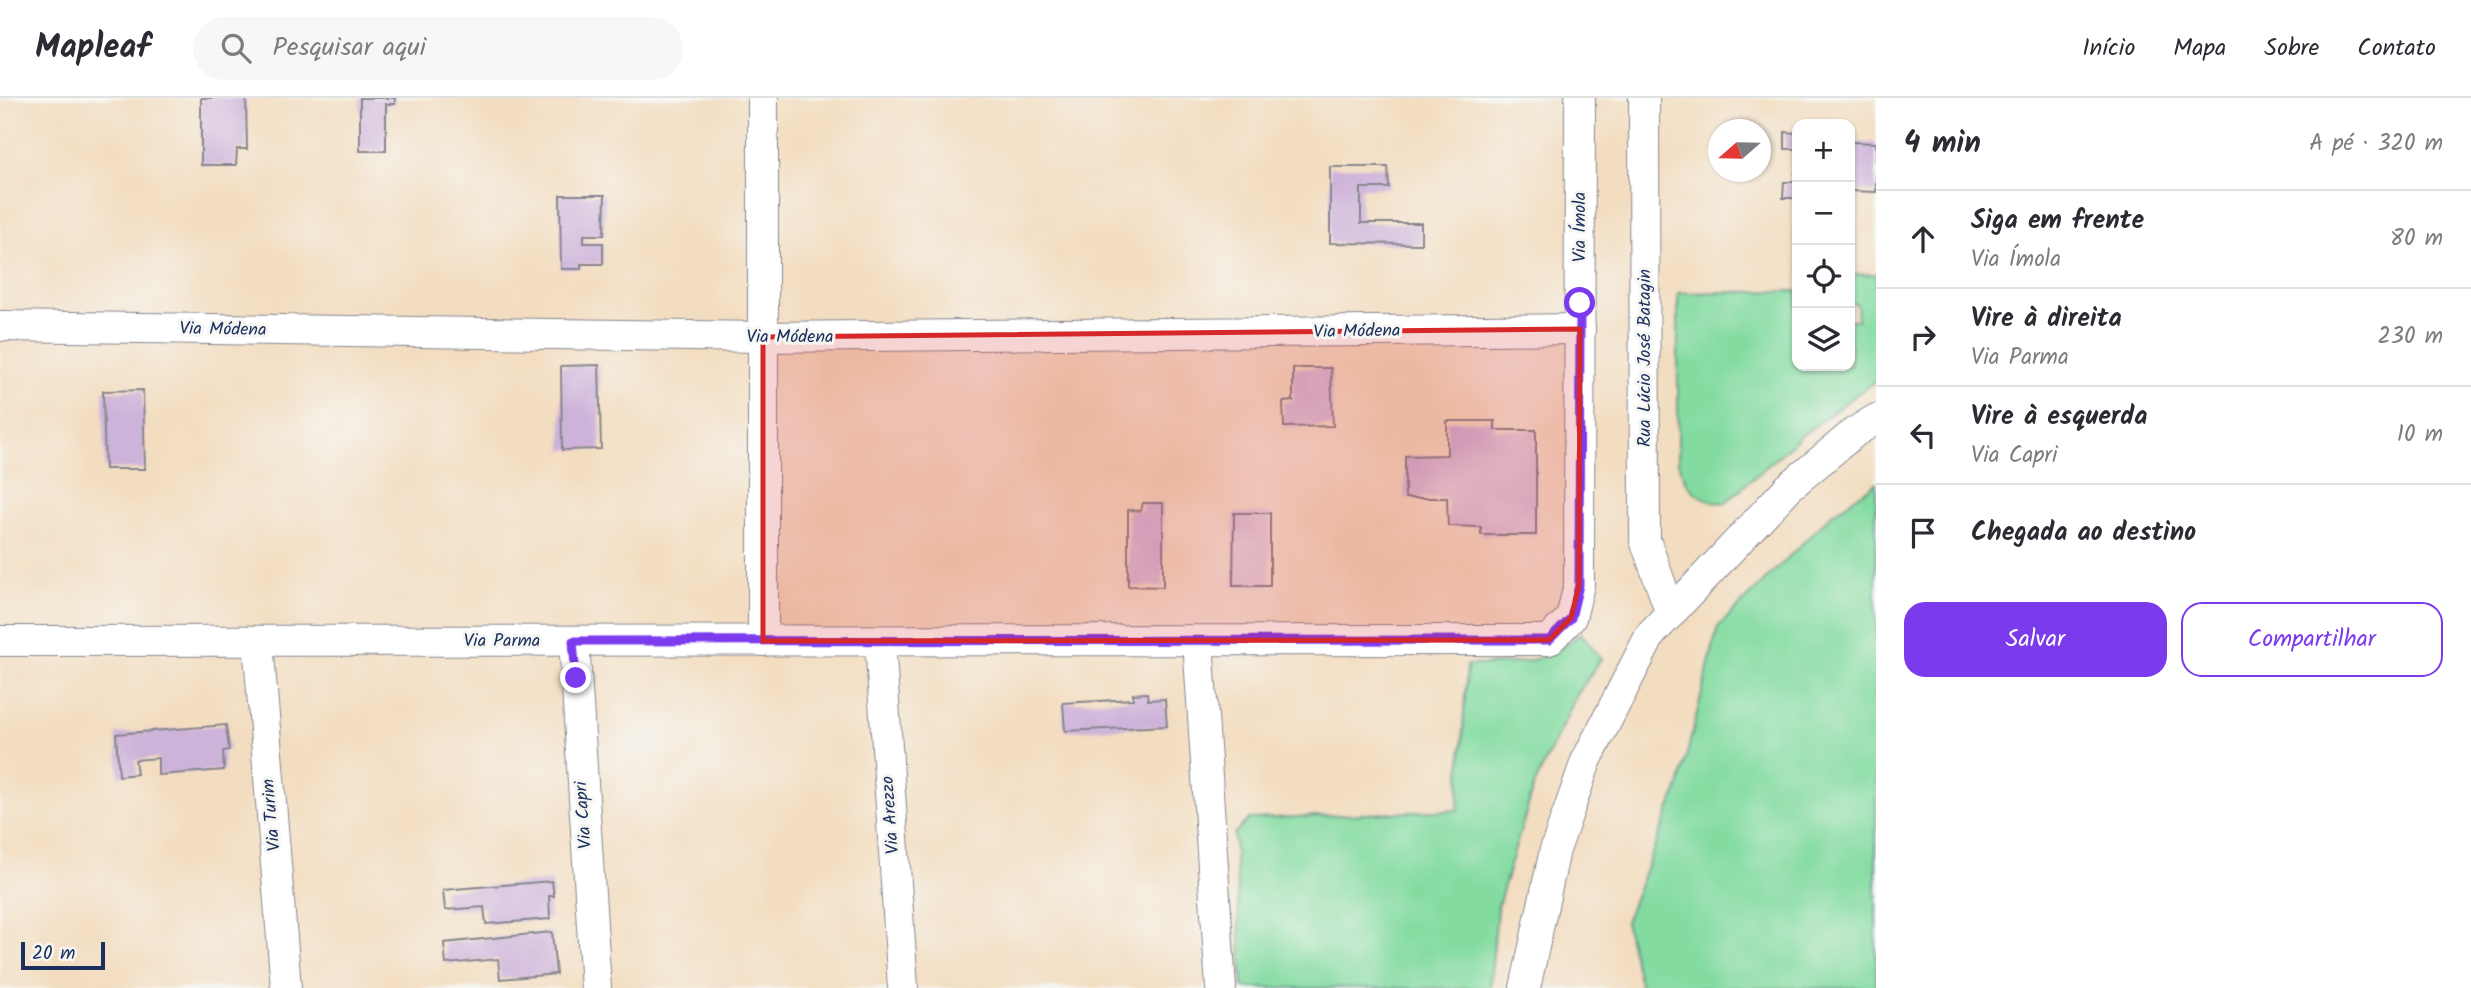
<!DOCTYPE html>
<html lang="pt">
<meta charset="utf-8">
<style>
body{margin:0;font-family:Kalam,sans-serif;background:#f7f7f7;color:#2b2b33}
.controls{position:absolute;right:21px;top:21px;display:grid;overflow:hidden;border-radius:14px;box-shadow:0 2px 5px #0004}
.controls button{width:63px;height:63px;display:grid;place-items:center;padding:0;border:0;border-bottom:2px solid #e1e1e2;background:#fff;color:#2b2b33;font:35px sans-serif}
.compass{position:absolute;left:1708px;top:21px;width:63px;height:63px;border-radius:50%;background:#fff;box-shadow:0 2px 5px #0004;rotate:250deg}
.scale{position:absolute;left:21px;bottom:18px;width:84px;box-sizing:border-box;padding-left:7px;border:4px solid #1b2f5e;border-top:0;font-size:19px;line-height:24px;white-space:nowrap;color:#1b2f5e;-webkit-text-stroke:5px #f6f6f2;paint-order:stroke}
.stop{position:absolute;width:21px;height:21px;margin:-16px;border:5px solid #7c3aed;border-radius:50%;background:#fff}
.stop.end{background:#7c3aed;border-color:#fff;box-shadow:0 2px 7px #0008}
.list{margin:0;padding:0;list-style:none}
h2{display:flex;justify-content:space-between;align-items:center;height:91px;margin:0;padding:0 28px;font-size:30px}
h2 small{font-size:23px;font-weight:400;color:#7c7c81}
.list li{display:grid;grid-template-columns:46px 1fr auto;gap:21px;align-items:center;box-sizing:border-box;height:98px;padding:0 28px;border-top:2px solid #e1e1e2}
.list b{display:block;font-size:26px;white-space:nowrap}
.list p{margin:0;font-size:23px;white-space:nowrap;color:#7c7c81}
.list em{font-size:23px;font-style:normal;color:#7c7c81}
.actions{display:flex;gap:14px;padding:21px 28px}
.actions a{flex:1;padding:16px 0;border:2px solid #7c3aed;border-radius:21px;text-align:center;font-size:24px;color:#7c3aed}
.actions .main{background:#7c3aed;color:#fff}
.icon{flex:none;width:38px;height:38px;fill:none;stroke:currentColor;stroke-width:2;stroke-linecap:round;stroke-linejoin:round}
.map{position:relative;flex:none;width:1876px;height:890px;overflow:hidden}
header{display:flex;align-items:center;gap:42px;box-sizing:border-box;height:98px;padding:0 35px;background:#fff;border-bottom:2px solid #e1e1e2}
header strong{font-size:33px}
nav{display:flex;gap:38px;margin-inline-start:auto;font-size:24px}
.search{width:490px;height:63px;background:#f7f7f7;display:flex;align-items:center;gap:18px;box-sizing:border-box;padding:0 24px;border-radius:38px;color:#7c7c81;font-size:26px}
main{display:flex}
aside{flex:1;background:#fff}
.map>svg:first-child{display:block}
.green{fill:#83dba0;stroke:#4f857f;stroke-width:2}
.building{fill:#cdb2d9}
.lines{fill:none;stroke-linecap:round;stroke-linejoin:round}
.minor-casing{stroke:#87868f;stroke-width:32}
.minor{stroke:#fff;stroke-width:30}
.route{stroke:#7c3aed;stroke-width:9}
.marked{fill:#d62828;fill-opacity:0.2;stroke:#d62828;stroke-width:5;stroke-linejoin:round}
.labels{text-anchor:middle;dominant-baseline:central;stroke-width:6;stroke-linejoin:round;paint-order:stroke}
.street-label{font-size:18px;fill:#1b2f5e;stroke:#f6f6f2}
</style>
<header>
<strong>Mapleaf</strong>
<div class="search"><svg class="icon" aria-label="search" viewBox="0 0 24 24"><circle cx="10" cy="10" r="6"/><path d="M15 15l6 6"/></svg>Pesquisar aqui</div>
<nav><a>Início</a><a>Mapa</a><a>Sobre</a><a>Contato</a></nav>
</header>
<main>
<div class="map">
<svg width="1876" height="890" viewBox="0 0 1876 890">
<rect width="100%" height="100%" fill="#f6f6f2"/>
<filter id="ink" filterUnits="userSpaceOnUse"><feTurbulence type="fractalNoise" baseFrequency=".0143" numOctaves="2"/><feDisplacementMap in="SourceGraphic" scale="14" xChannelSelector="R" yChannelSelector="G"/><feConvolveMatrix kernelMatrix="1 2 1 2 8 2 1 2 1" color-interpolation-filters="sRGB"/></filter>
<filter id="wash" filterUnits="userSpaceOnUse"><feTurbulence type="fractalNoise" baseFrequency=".00686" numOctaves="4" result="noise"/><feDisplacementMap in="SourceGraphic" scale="28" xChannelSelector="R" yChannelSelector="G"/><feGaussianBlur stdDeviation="1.57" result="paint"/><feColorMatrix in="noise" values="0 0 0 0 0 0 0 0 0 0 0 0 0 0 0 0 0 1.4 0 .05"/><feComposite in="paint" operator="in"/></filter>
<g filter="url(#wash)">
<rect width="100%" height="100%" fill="#f3ddc0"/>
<g class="green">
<path d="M 1876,176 L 1876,282 L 1802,337 L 1725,405 C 1698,404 1685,388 1678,364 L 1678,195 L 1797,193 L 1797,268 L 1850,268 L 1850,222 L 1858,222 L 1857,206 L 1850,205 L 1850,177 Z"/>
<polygon points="1876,385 1876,890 1641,890 1625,824 1680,685 1718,529 1832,416"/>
<path d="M 1581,535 L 1601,560 L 1575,600 L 1534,688 L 1497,811 L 1490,890 L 1243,890 L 1234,736 L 1249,721 L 1458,712 L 1467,567 C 1515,565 1542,569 1581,535 Z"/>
</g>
<g id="blocks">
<g class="building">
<polygon points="201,0 246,0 247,51 237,51 236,67 201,67"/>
<polygon points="360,0 395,0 395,6 386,6 386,53 360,53"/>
<polygon points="1785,34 1797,35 1797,51 1785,51"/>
<polygon points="1850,44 1876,45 1876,94 1850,93"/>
<polygon points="1330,69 1388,69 1389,90 1361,90 1361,125 1421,125 1421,146 1330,145"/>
<polygon points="1795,74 1797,74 1797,100 1783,100 1784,84 1795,84"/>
<polygon points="560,97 605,97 604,137 584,137 584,145 603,145 603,166 581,166 581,171 561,171"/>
<polygon points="599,267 601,351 562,352 561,268"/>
<polygon points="1293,270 1331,270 1333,328 1284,329 1283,304 1293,303"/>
<polygon points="143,292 145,371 105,371 103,293"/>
<polygon points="1447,323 1495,323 1495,332 1536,332 1536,437 1481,437 1481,429 1448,428 1447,400 1405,400 1405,358 1447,357"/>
<polygon points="1143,405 1163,405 1163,489 1128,488 1128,412 1141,413"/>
<polygon points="1234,415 1270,415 1270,488 1233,488"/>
<polygon points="1147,595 1148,602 1165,601 1167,628 1065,633 1063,605 1133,601 1133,596"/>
<polygon points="226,627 229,652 223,653 224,672 158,677 158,660 135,662 137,676 119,678 116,636"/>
<polygon points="552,783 554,798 549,798 550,821 486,826 484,809 445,812 443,792"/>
<polygon points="552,834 556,876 500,881 498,861 446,866 444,845"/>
</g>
</g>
</g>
<g filter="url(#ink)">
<use href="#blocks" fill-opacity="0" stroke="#87868f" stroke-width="2"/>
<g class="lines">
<g class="minor-casing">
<g id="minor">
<polyline points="763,0 763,543"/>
<polyline points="1644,0 1645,442 1671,515"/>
<polyline points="0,228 763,239 1580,231"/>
<polyline points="0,543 1549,542 1571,520 1579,487 1580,0"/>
<polyline points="574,543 596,890"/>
<polyline points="880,543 903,890"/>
<polyline points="1198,543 1221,890"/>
<polyline points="258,544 286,890"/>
<polyline points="1525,890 1555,752 1586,663 1651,536 1789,389 1855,334 1876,321"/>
</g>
</g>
<use href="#minor" class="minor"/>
</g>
</g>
<g class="lines" filter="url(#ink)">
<polyline class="route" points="576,580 573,543 1549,542 1571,520 1579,487 1580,205"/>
</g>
<path class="marked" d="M 1580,231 L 1579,487 L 1571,520 L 1549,542 L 763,543 L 763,239 Z"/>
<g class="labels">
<g class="street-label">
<text transform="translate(1580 129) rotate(-90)">Via Ímola</text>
<text transform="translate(223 232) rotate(1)">Via Módena</text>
<text transform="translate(1357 234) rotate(-1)">Via Módena</text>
<text x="790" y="239">Via Módena</text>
<text transform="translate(1645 260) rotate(-90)">Rua Lúcio José Batagin</text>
<text x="502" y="543">Via Parma</text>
<text transform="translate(272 717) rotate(-95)">Via Turim</text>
<text transform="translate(584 717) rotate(-94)">Via Capri</text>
<text transform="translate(891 717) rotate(-94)">Via Arezzo</text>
</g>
</g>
</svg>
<div class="controls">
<button>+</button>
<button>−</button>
<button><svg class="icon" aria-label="locate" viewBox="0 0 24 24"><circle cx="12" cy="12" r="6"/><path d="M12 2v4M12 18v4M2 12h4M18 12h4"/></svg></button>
<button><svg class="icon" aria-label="layers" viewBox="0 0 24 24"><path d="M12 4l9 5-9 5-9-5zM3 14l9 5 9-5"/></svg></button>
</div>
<svg class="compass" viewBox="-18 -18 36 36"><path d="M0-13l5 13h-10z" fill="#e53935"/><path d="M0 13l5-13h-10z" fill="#7c7c81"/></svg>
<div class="scale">20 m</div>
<div class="stop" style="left:1580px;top:205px"></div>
<div class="stop end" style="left:576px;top:580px"></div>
</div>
<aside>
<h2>4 min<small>A pé · 320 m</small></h2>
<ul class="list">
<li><svg class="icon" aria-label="ahead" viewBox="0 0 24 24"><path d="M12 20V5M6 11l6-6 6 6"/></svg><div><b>Siga em frente</b><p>Via Ímola</p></div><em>80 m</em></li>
<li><svg class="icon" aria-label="right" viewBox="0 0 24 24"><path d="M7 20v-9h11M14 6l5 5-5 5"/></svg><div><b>Vire à direita</b><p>Via Parma</p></div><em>230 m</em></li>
<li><svg class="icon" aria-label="left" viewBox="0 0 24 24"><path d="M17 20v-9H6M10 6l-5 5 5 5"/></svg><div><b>Vire à esquerda</b><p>Via Capri</p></div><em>10 m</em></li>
<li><svg class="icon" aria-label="arrive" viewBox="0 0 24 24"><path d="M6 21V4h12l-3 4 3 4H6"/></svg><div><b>Chegada ao destino</b></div></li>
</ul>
<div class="actions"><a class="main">Salvar</a><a>Compartilhar</a></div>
</aside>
</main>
